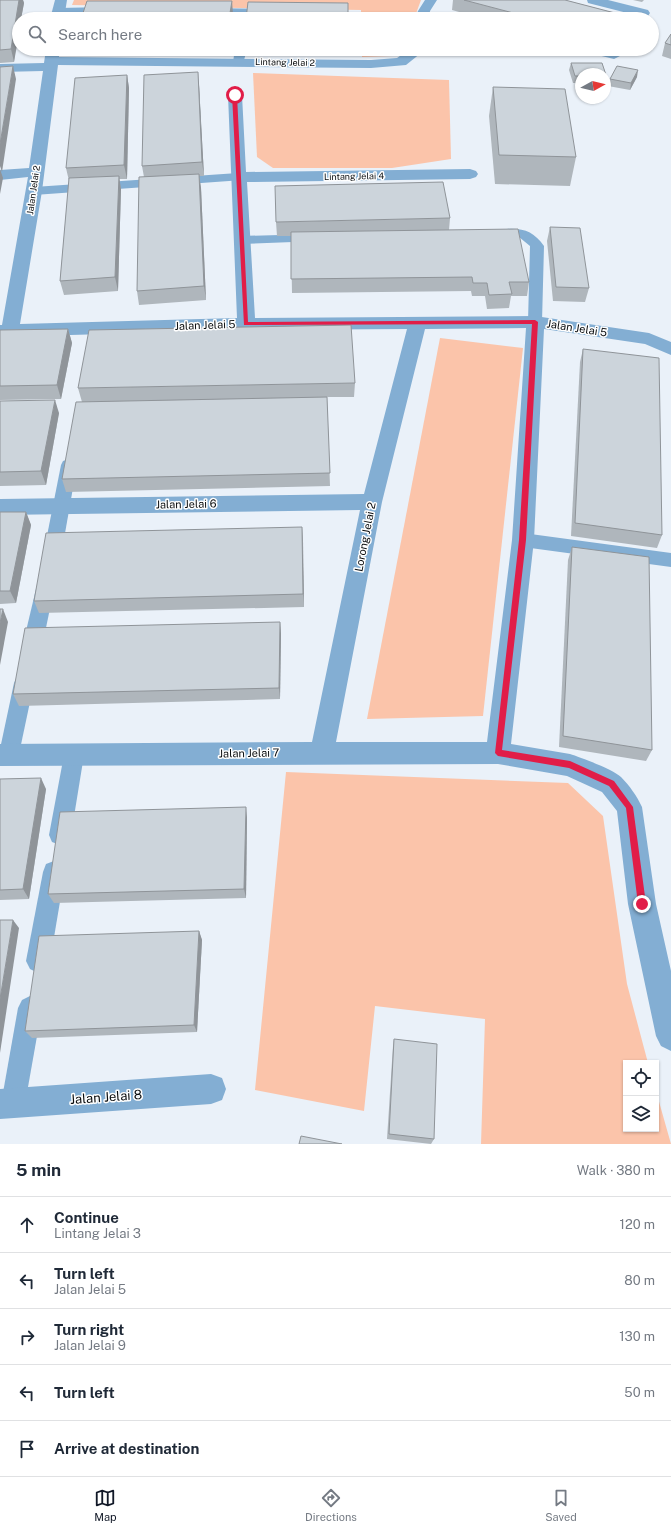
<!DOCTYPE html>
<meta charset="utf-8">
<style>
body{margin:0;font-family:"Public Sans",sans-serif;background:#f6f6f7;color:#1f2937}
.controls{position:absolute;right:12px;bottom:12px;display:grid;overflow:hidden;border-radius:0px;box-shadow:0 1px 3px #0004}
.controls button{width:36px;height:36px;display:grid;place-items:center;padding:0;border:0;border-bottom:1px solid #e0e1e3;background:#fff;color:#1f2937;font:20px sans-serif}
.compass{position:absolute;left:575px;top:68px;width:36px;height:36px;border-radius:50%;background:#fff;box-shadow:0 1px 3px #0004;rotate:82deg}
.stop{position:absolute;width:12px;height:12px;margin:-9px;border:3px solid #e11d48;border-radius:50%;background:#fff}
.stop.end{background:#e11d48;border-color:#fff;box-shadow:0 1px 4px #0008}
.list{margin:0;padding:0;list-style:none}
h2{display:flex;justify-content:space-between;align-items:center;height:52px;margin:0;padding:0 16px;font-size:17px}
h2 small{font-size:13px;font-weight:400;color:#747a83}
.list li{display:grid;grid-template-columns:26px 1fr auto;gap:12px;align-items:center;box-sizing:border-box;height:56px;padding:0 16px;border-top:1px solid #e0e1e3}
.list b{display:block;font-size:15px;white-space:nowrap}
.list p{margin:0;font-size:13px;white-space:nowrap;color:#747a83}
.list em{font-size:13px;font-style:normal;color:#747a83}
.icon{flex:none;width:22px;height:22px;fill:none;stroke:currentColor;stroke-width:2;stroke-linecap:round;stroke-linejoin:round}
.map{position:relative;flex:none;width:671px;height:1144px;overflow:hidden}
.search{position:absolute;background:#fff;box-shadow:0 1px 3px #0004;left:12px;right:12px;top:12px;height:44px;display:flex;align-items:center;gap:10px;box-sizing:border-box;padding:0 14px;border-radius:22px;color:#747a83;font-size:15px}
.sheet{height:332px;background:#fff}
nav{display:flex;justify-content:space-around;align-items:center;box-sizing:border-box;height:56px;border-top:1px solid #e0e1e3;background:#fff;font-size:11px;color:#747a83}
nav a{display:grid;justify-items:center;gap:2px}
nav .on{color:#111827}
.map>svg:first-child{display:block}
.green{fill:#fbc4aa}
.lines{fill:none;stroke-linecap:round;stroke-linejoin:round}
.lane{fill:#83aed3;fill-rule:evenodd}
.street{fill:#83aed3;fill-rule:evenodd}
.wall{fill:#afb6bc}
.shaded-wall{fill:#8f9499}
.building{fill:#ccd4db;stroke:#8f9499}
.route{fill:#e11d48}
.labels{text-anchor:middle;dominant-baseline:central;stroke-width:3;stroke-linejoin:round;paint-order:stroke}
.far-street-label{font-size:9px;fill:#090c0e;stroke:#fff}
.street-label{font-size:11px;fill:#090c0e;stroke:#fff}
.near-street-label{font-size:13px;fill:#090c0e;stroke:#fff}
</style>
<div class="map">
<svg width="671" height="1144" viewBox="0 0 671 1144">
<rect width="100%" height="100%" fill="#eaf1f9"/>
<g class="green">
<polygon points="74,0 421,0 414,19 361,19 361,10 72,5"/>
<polygon points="362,49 404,49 392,56 362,57"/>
<polygon points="253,73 449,80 451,159 392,168 273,168 257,157"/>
<polygon points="440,338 523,348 483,716 367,719"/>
<polygon points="286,772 568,783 603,816 627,984 648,1063 626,1063 626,1129 656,1129 656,1091 671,1144 481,1144 485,1019 375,1006 364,1111 255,1090"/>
</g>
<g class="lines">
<g class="lane">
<polygon points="108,7 112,8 113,10 112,12 58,14 53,11 58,8"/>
<polygon points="207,8 272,9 277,12 272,15 203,13 202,11 203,9"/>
<polygon points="422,11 452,16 457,19 433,19 418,16 417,14"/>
<polygon points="235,49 247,49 243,64 235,64 233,62"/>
<polygon points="579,49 599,49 618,54 620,56 614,59 581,51"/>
<polygon points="238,173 243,174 244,177 243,180 34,195 29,194 28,191 29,188 34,187"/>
<path d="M 507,229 C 524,228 534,232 544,246 L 542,322 L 540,325 L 535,327 L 530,325 L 528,322 L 530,246 L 519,237 L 489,237 L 487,234 L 489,231 Z"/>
<polygon points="314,234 319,235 321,238 319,241 241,244 236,243 234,240 236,237 241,236"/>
<polygon points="69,459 75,461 77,465 61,556 58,561 52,563 46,561 43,556 61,465 63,461"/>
<polygon points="523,533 671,553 671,567 523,547 517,545 514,540 517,535"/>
<polygon points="45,582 51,584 54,589 41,652 38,658 31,660 24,658 21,652 36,589 39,584"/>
<polygon points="24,675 31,677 34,683 19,754 16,761 9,763 2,761 0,749 14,683 17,677"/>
<polygon points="74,746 81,748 84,755 71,835 68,842 60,845 52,842 49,835 64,755 67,748"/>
<polygon points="54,861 62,864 65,872 50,961 46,969 38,973 30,969 26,961 43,872 46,864"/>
<polygon points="30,996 38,1000 42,1008 25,1104 22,1113 13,1116 4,1113 1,1104 18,1008 22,1000"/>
</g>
<g class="street">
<polygon points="55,0 67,0 64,19 50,19"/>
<polygon points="425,0 437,0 430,11 429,19 415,19 418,11"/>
<polygon points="587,0 608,0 648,10 650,13 648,16 643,17 588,3"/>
<path d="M 46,49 L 60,49 L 59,57 L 371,60 L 397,58 L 410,49 L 426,49 L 406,65 L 371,68 L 58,65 L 42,191 L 20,324 L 237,318 L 228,95 L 230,92 L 235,91 L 240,92 L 242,95 L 246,172 L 470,169 L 476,171 L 478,174 L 476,177 L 470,179 L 247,182 L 255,318 L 535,316 L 649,333 L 671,342 L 671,355 L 645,344 L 544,329 L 534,540 L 511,744 L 570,754 C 580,757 614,770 621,777 C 629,785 637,796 642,807 L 656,904 L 671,971 L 671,1051 L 661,1046 L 656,1036 L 628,904 L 617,811 L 602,792 L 567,776 L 498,764 L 0,766 L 0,744 L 312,742 L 360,510 L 0,515 L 0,499 L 364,494 L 407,329 L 246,330 L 0,337 L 0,325 L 2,325 L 28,177 L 0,180 L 0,170 L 29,168 L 43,71 L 0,72 L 0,64 L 44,63 ZM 526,328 L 512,540 L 487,742 L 336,742 L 382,502 L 425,329 Z"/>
<polygon points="211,1074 222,1078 226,1089 222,1100 211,1104 0,1119 0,1089"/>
</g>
</g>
<g class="wall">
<polygon points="0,0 23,0 24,3 21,19 19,19 14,62 0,63"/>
<polygon points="453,0 565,0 638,19 485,19 482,18 482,19 456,19 457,16 477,17 452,10"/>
<polygon points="633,0 644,0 642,2"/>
<polygon points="671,34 671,59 662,56 665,43"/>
<polygon points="458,49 484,49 484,51 459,51"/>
<polygon points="596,49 624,49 619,55"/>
<polygon points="571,63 602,63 606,75 605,81 605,74 581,74 581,83 573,83 569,70"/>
<polygon points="127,75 129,88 127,179 119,179 121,189 118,291 64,295 60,281 69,181 66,168"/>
<polygon points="637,77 630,90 608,86 610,79"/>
<polygon points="199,85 204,176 199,176 201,188 206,300 139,305 137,291 144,177 142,166"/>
<polygon points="493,87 576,157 570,186 495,184 489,116"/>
<polygon points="450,218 449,230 529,282 527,296 511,296 509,308 487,309 485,296 472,296 471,291 292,293 291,236 277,236 276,222"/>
<polygon points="550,227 589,288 585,302 553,301 547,241"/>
<polygon points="68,329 72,343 61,399 0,400 0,330"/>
<polygon points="583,349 662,535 657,548 571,536 580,362"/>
<polygon points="355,383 354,397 327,397 330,486 66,492 62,479 82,402 78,388"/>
<polygon points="0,401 59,413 46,485 0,486"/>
<polygon points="0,512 26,512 31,525 16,603 0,604"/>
<polygon points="302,527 304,607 39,613 34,601"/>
<polygon points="572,547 652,750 646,761 559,747 568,560"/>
<polygon points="280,622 281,634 280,699 19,706 13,694"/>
<polygon points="0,779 46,789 29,899 0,900"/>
<polygon points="247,817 246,898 54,903 48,894"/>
<polygon points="199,931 202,940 197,1032 32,1038 25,1031"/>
<polygon points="394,1039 434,1139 431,1144 387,1139 393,1046"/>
</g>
<g class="shaded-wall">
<polygon points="19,0 23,0 24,3 21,19 19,19 19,34 14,62 11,49"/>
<polygon points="232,1 233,14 232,19 229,19"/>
<polygon points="620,49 624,49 619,55"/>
<polygon points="13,66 16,79 2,172 0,166 0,144"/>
<polygon points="638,70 637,77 630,90 631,83"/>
<polygon points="198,72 199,85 204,176 202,162"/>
<polygon points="127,75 129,88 127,179 124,165"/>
<polygon points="0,169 3,178 0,194"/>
<polygon points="199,174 201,188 206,300 204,286"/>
<polygon points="119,176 121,189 118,291 115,277"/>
<polygon points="68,329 72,343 61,399 57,385"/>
<polygon points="55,400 59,413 46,485 41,471"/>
<polygon points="26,512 31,525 16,603 10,591"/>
<polygon points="302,527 303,540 304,607 303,594"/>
<polygon points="3,609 8,622 0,665 0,623"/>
<polygon points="280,622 281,634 280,699 279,688"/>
<polygon points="41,778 46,789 29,899 23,889"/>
<polygon points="246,807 247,817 246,898 244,889"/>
<polygon points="13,920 19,928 0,1053 0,999"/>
<polygon points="199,931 202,940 197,1032 194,1025"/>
</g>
<g class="building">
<polygon points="0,0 19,0 11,49 0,50"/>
<polygon points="464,0 565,0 638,19 536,19"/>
<polygon points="87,1 232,1 229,19 81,19"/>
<polygon points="248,2 348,3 348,19 246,19"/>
<polygon points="457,16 482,17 482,19 457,19"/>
<polygon points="671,34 671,45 665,43"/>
<polygon points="571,63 602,63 606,75 605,76 605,74 581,74 581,76 575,76"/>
<polygon points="13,66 0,144 0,67"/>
<polygon points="617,66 638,70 631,83 610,79"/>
<polygon points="198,72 202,162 142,166 144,75"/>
<polygon points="127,75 124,165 66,168 75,78"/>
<polygon points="493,87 565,89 576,157 499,155"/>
<polygon points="199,174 204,286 137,291 139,177"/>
<polygon points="119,176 115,277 60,281 69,178"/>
<polygon points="443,182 450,218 276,222 275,186"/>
<polygon points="550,227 580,228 589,288 556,287"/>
<polygon points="518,229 529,282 509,282 512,294 489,295 487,283 473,283 472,277 291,279 291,232"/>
<polygon points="351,325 355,383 78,388 89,330"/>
<polygon points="68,329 57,385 0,386 0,330"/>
<polygon points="583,349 659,358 662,535 575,523"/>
<polygon points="327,397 330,473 62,479 76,402"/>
<polygon points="55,400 41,471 0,472 0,401"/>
<polygon points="0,512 26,512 10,591 0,591"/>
<polygon points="302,527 303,594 34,601 46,533"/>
<polygon points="572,547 649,557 652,750 563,736"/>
<polygon points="0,609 3,609 0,623"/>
<polygon points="280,622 279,688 13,694 25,628"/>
<polygon points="41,778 23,889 0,890 0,779"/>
<polygon points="246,807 244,889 48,894 60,812"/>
<polygon points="0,920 13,920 0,999"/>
<polygon points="199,931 194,1025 25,1031 39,936"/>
<polygon points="394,1039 437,1044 434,1139 389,1134"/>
<polygon points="301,1136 342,1144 299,1144"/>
</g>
<polygon class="route" points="235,94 237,95 248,322 535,320 538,322 526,540 502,750 570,761 614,781 633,807 646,904 645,907 642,908 638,904 626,808 609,786 569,768 498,756 495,753 519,540 532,324 244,325 232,95"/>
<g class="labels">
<g class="far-street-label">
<text transform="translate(285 62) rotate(1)">Lintang Jelai 2</text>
<text transform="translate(354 176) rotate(-1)">Lintang Jelai 4</text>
<text transform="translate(33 190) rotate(-82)">Jalan Jelai 2</text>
</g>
<g class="street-label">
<text transform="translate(205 325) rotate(-2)">Jalan Jelai 5</text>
<text transform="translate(577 328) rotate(9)">Jalan Jelai 5</text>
<text transform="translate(186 504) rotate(-1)">Jalan Jelai 6</text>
<text transform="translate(365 537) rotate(-79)">Lorong Jelai 2</text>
<text transform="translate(249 753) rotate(-1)">Jalan Jelai 7</text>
</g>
<g class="near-street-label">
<text transform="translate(106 1097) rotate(-4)">Jalan Jelai 8</text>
</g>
</g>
</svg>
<div class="controls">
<button><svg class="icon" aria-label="locate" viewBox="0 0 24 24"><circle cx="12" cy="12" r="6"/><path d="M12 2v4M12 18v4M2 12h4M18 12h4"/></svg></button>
<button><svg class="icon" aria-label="layers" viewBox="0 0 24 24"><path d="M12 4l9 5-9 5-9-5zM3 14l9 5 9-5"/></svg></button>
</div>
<svg class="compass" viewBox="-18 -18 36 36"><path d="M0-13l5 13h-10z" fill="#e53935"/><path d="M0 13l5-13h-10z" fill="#747a83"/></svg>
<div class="stop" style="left:235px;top:95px"></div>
<div class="stop end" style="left:642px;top:904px"></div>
<div class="search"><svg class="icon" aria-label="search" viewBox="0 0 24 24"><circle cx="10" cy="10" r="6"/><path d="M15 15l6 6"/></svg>Search here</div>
</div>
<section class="sheet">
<h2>5 min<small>Walk · 380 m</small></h2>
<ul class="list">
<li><svg class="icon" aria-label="ahead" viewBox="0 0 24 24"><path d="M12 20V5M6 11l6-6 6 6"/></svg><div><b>Continue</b><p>Lintang Jelai 3</p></div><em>120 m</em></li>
<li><svg class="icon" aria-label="left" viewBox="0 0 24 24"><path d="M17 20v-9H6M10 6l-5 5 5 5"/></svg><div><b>Turn left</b><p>Jalan Jelai 5</p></div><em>80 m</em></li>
<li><svg class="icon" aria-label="right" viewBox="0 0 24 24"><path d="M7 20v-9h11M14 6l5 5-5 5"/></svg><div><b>Turn right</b><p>Jalan Jelai 9</p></div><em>130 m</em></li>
<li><svg class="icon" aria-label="left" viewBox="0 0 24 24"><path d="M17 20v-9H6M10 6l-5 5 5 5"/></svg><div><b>Turn left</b></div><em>50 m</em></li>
<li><svg class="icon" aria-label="arrive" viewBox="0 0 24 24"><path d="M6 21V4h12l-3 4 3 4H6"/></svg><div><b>Arrive at destination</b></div></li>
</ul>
</section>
<nav>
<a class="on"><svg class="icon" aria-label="map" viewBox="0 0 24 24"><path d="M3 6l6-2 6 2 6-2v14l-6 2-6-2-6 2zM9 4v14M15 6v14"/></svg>Map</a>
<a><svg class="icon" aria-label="directions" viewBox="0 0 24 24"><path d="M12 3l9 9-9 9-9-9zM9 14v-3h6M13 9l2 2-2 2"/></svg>Directions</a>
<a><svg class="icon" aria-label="saved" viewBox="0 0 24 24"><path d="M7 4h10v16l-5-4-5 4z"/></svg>Saved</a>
</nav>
